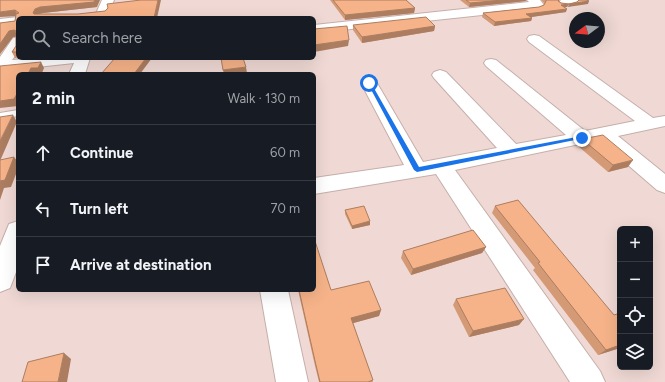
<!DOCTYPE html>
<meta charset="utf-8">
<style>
body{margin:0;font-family:Figtree,sans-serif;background:#242831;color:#f1f3f6}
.controls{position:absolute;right:12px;bottom:12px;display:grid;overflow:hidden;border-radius:6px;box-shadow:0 4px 16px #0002}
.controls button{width:36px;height:36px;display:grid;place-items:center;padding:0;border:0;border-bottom:1px solid #363941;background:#171b24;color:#f1f3f6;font:20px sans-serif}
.compass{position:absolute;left:569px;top:12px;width:36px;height:36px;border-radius:50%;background:#171b24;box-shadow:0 4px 16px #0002;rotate:254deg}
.stop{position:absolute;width:12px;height:12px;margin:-9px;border:3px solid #1a73e8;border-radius:50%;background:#fff}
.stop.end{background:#1a73e8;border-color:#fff;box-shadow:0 1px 4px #0008}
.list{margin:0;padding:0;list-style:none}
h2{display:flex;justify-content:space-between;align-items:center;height:52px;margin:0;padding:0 16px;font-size:17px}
h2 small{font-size:13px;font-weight:400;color:#9ea1a6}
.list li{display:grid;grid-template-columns:26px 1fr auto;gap:12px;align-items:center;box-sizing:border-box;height:56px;padding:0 16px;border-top:1px solid #363941}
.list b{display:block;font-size:15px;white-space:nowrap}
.list em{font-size:13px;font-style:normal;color:#9ea1a6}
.icon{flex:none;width:22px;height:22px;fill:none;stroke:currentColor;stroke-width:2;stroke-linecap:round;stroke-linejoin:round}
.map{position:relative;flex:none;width:665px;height:382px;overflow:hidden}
.search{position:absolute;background:#171b24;box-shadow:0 4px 16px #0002;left:16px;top:16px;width:300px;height:44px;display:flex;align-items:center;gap:10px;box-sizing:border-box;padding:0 14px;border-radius:6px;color:#9ea1a6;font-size:15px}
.panel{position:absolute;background:#171b24;box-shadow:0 4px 16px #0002;left:16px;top:72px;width:300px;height:220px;border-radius:6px}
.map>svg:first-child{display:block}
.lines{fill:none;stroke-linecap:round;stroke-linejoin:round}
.lane-casing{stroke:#c5afaa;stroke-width:2}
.street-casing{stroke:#c5afaa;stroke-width:2}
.lane{fill:#fff;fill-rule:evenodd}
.street{fill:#fff;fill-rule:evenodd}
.wall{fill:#d49a76}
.shaded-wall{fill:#ac7d60}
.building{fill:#f6b389;stroke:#ac7d60}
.route{fill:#1a73e8}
</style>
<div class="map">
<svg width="665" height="382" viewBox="0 0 665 382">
<rect width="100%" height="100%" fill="#f0d9d4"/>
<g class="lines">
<g class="lane-casing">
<polygon id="lane" points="18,110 18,116 0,119 0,113"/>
</g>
<g class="street-casing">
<g id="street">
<polygon points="102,0 114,0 106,18 94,18"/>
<polygon points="527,0 540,0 544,5 542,7 538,9 314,33 314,25 529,2"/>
<path d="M 579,0 C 575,5 566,7 560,5 L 558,3 L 561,0 Z"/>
<polygon points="18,17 21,18 18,18 18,25 0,27 0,19"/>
<polygon points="534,35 539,36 653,118 665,116 665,126 618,136 665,174 665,193 657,190 599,140 455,170 600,371 605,382 570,382 436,174 314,194 314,178 404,165 361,83 363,80 369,78 375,80 377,83 423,162 497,148 434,78 432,75 434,72 440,70 446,72 516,144 566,135 486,66 484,63 486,60 491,59 496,60 585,131 635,121 529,42 527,39 529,36"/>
<polygon points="18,37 18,52 12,60 37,58 90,58 85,74 69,74 74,63 0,71 0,57 13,38"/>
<polygon points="18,221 18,267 10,288 0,292 0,246 9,224"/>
<polygon points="260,290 288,290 308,382 276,382"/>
</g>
</g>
<use href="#lane" class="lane"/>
<use href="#street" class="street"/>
</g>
<g class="wall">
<polygon points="0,0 97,7 43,13 38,14 157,18 18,18 18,58 23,58 15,58 12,52 16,46 16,36 13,37 0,54 0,23 15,21 16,16"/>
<polygon points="330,0 406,0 415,8 414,13 345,20"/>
<polygon points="460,0 526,0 526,1 469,7"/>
<polygon points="541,0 559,0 559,1 567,7 565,7 566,12 530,17 532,18 531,21 494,26 482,17 483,13 539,7 544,5 545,4"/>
<polygon points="353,25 435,26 434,31 362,43 353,30"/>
<polygon points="582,139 628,167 608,172 578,146"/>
<polygon points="495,206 614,315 620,348 598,355 533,270 535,268 492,213"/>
<polygon points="345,210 370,221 370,225 352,229 345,214"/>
<polygon points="486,247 482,253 411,275 401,258 403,251"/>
<polygon points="298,290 331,290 381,310 379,316 353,323 373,382 319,382 315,366"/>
<polygon points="456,299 519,325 469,337 453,305"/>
</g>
<g class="shaded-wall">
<polygon points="95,0 100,0 97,7 43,13 38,14 36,18 33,13 35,9 40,7"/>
<polygon points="158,0 161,0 157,18 154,18"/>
<polygon points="503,0 526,0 526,1 469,7 470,3"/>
<polygon points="589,1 588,4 568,7 569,4"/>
<polygon points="569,4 567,7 559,8 561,5"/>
<polygon points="415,8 414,13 345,20 345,15"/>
<polygon points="567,9 566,12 525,18 526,14"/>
<polygon points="15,10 18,16 0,17 0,12"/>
<polygon points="532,18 531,21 494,26 495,22"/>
<polygon points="435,26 434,31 362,43 362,37"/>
<polygon points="14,30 18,36 13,37 0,54 0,44 9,31"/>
<polygon points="349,40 348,46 314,52 314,45"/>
<polygon points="146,58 152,58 140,74 134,74"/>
<polygon points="41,62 44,68 42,73 28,74 31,68"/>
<polygon points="246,67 247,73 241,74 224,74 223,70"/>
<polygon points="18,92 18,106 0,108 0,101"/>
<polygon points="13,115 17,122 0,161 0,141"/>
<polygon points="14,157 18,162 18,169 11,187 4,188 0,200 0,181"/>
<polygon points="633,160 628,167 608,172 613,165"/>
<polygon points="370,221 370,225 352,229 352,226"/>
<polygon points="486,247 482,253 411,275 413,269"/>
<polygon points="381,310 379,316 350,324 351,318"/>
<polygon points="524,319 519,325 469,337 473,331"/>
<polygon points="620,345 620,348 598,355 606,350"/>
<polygon points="64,353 71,359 67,382 58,382"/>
</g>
<g class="building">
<polygon points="0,0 95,0 94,2 40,7 35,9 33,13 34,14 78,14 105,11 108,8 107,4 141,0 158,0 154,18 18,18 18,52 12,52 16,46 16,31 14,30 9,31 0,44 0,23 15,21 16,14 19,13 15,10 0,12"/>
<polygon points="333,0 406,0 415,8 345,15"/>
<polygon points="466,0 503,0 470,3"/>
<polygon points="546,0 559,0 558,1 561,3 569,4 561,5 567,9 526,14 532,18 495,22 483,13 539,7 544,5 546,1"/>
<polygon points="579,0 586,0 589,1 569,4 577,2"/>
<polygon points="426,17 435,26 362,37 353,25"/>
<polygon points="347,26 349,40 314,45 314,29"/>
<polygon points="115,58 146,58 134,74 101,74"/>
<polygon points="221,58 243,58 246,67 223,70"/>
<polygon points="41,62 38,68 31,68 28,74 18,74 18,92 14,99 0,101 0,66"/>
<polygon points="13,115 0,141 0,117"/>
<polygon points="603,135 633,160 613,165 582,139"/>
<polygon points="14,157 5,180 0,181 0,160"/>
<polygon points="518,200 614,315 620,313 620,345 606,350 538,263 540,262 495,206"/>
<polygon points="364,206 370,221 352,226 345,210"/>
<polygon points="473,230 486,247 413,269 403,251"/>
<polygon points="314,238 331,290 369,281 381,310 351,318 373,380 368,382 320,382 315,361 299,290 314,290"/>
<polygon points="505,288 524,319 473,331 456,299"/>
<polygon points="64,353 58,382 22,382 28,362"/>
</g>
<polygon class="route" points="367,82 371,83 419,167 582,136 585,138 417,172 414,170"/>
</svg>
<div class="controls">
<button>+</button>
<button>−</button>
<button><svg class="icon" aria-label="locate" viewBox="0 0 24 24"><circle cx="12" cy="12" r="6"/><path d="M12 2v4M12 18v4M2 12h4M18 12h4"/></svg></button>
<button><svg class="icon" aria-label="layers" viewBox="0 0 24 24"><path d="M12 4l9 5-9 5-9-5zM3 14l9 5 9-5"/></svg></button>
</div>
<svg class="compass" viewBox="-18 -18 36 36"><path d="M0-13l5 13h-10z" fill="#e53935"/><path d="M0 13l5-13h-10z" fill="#9ea1a6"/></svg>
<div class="stop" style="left:369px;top:83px"></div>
<div class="stop end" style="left:582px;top:138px"></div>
<div class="search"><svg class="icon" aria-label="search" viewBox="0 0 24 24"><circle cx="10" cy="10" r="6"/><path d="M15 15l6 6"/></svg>Search here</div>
<section class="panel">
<h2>2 min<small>Walk · 130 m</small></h2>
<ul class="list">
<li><svg class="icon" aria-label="ahead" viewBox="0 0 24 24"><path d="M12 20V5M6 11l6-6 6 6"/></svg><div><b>Continue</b></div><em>60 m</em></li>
<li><svg class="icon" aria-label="left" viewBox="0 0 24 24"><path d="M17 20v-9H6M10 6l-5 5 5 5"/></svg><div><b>Turn left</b></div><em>70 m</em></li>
<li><svg class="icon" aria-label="arrive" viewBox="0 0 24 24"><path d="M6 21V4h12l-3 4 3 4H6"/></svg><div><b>Arrive at destination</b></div></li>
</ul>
</section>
</div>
